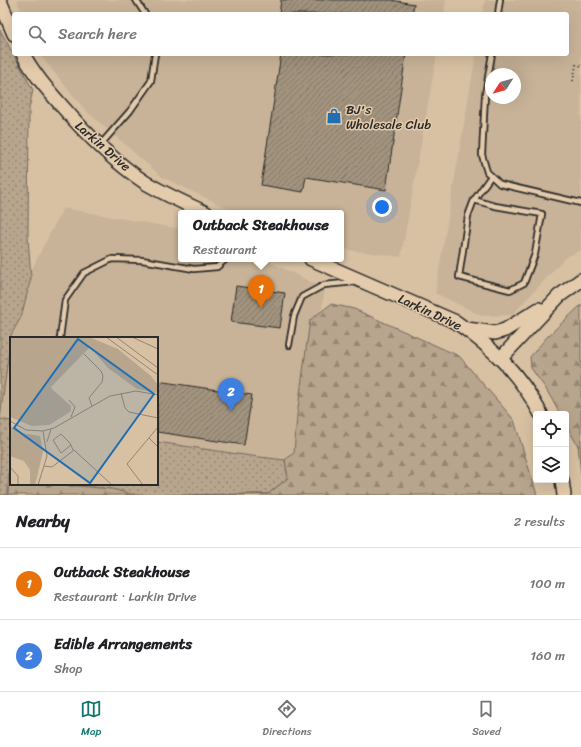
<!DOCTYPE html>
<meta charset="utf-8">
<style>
body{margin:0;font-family:Sriracha,sans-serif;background:#f6f6f6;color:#202124}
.controls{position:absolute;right:12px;bottom:12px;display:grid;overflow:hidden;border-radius:4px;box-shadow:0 4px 16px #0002}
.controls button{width:36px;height:36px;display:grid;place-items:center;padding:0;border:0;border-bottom:1px solid #e0e0e0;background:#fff;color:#202124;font:20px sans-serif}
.compass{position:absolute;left:485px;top:68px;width:36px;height:36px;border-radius:50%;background:#fff;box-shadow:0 4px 16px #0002;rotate:234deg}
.you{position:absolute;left:382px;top:207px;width:14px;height:14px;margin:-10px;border:3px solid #fff;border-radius:50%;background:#1a73e8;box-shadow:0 0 0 6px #1a73e833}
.badge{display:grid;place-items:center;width:26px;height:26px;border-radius:50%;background:#0f766e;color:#fff;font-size:13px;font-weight:700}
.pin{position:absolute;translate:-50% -33px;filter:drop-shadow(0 1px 2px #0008)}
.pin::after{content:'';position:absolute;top:21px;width:14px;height:12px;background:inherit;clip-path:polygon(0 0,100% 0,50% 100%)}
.popup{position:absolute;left:178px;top:210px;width:166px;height:52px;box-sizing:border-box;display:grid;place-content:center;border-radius:4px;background:#fff;filter:drop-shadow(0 1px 3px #0005);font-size:13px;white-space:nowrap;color:#757577}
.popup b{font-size:15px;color:#202124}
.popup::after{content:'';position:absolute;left:50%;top:100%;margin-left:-8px;border:8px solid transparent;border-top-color:#fff}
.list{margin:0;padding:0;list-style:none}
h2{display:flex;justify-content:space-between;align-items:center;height:52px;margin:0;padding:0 16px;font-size:17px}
h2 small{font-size:13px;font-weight:400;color:#757577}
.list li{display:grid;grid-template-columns:26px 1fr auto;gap:12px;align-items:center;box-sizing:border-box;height:72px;padding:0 16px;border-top:1px solid #e0e0e0}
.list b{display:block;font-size:15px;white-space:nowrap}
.list p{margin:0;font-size:13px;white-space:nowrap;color:#757577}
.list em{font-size:13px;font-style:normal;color:#757577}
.icon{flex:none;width:22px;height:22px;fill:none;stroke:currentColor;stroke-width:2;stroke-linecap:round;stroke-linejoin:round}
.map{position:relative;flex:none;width:581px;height:495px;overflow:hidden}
.search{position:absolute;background:#fff;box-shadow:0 4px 16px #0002;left:12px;right:12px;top:12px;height:44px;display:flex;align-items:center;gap:10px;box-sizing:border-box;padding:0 14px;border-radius:4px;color:#757577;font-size:15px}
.sheet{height:196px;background:#fff}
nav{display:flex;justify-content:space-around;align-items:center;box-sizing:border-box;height:56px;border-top:1px solid #e0e0e0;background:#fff;font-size:11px;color:#757577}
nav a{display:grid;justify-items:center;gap:2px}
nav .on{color:#0f766e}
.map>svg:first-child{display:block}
.built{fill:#c8b398;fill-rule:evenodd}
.grass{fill:url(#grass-dots);stroke:#72685c}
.forest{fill:url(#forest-firs);stroke:#72685c}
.building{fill:url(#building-hatch);stroke:#2b2b2b}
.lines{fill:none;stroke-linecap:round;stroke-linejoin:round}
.lane-casing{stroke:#2b2b2b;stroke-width:8}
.secondary-casing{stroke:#2b2b2b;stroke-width:16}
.path{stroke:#2b2b2b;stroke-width:2;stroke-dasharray:1 3;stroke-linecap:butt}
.lane{stroke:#e3cbab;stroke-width:4.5}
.secondary{stroke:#e3cbab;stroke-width:13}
.labels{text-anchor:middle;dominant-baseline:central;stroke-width:3;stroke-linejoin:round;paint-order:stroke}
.poi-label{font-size:13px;fill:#2b2b2b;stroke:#e3cbab;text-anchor:start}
.street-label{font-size:13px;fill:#2b2b2b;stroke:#e3cbab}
.inset-road{fill:none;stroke:#938573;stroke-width:1}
.view{fill:#1f6fb2;fill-opacity:0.15;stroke:#1f6fb2;stroke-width:2}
.inset-edge{fill:none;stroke:#2b2b2b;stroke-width:2}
</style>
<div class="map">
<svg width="581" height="495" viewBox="0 0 581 495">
<defs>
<pattern id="grass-dots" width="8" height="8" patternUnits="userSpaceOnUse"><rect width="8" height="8" fill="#b8a58d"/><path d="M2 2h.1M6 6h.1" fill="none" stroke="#968773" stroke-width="1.8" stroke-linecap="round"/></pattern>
<pattern id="forest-firs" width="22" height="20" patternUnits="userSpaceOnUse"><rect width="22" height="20" fill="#b8a58d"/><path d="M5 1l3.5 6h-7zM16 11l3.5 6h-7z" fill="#968773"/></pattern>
<pattern id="building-hatch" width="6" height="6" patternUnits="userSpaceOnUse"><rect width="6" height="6" fill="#a2937e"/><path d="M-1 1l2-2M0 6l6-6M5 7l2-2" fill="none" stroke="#847867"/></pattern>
</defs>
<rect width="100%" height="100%" fill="#d8c1a3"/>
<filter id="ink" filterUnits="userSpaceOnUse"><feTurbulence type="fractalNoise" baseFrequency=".025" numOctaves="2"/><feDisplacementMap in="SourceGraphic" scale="8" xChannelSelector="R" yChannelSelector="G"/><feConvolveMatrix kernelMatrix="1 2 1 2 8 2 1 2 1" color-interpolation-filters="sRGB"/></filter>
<g filter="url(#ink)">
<g class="built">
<polygon points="17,0 446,0 444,14 22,14"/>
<path d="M 485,0 L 581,0 L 581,250 L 566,257 L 512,315 L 482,316 L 435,293 L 476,54 L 567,54 L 567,14 L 482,14 ZM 491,74 L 515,74 L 515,98 L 491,98 Z"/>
<polygon points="39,54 437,54 401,257 341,249 341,213 237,213 162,177 85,110"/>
<polygon points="63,208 181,229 181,259 264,259 325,289 297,467 157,449 157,338 11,338 11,430 0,428 0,349 2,327"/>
</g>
<g class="grass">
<polygon points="0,30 33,90 29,108 28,237 31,278 21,317 11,335 0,419 11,421 11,469 9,470 8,495 0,495"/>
<polygon points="157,442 251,456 285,460 288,478 268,494 134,495 112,489 55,484 157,484"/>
</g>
<g class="forest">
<polygon points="331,304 354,309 459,356 514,420 537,495 194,495 268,494 288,478 285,460 294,453 297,416 310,320"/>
<polygon points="581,305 581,474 578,446 566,425 566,414 560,414 546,389 531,368 530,357 547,337"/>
<polygon points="9,469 11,469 11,484 55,484 112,489 134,495 8,495"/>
</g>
<g class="building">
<polygon points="281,0 391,0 414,4 412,14 279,14"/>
<polygon points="281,54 406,54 386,190 306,177 303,192 261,185"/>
<polygon points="236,286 285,293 280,328 231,322"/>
<polygon points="157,381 252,395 244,445 157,432"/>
</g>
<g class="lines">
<g class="lane-casing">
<g id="lane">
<polyline points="136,0 145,14"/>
<polyline points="498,14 500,0"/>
<polyline points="492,54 485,95 482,155 487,172 500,184 581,203"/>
<polyline points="101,144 130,111 151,81 155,54"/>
<polyline points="474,200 495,206 542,214 535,254 524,283 510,290 459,277 468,216 474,200 491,176"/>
<polyline points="60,338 65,300 84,273 112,259 142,260 194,269 217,267 226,259"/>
<polyline points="289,345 294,316 302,297 324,285 355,282"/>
</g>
</g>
<g class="secondary-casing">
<g id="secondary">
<polyline points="0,1 14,34"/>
<path d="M 23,54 C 33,73 47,89 61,105 C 86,134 114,162 146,183 C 165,194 186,204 206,213"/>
<path d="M 311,259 L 456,322 C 493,348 519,373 541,414"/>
<polyline points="467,329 495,333 505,330 539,309"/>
<polyline points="501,358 559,296 581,280"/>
<polyline points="562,480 564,495"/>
</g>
</g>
<polyline class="path" points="573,81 576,65 581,66"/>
<use href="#lane" class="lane"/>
<use href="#secondary" class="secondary"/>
</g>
</g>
<defs>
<g id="shop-bare" transform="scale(1.2)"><path d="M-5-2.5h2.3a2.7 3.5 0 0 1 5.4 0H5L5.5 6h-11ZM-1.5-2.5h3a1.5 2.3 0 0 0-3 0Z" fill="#1f6fb2" stroke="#e3cbab" stroke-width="2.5" paint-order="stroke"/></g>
</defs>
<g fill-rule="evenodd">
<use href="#shop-bare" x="334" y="116"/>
</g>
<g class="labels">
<g class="poi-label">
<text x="346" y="109">BJ's<tspan x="346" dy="15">Wholesale Club</tspan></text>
</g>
<g class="street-label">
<text transform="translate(103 146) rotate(41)">Larkin Drive</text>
<text transform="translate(430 312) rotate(25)">Larkin Drive</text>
</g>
</g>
<g transform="translate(10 337)">
<rect width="148" height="148" fill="#d8c1a3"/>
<path d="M 64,0 L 79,0 L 108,12 L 141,39 L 148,48 L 148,56 L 127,52 L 98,31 L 80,10 L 42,49 L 39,48 L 39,43 L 50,26 L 71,6 Z" fill="#b8a58d"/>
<path d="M 0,0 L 64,0 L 71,6 L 50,26 L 39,43 L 42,52 L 61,69 L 61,74 L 57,77 L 39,88 L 22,89 L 0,80 ZM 0,89 L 11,96 L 30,99 L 33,115 L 25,148 L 20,148 L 20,133 L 14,124 L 0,119 Z" fill="#b8a58d"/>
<path class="inset-road" d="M 96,0 L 148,38M 106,0 L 148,31M 122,0 L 148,12M 74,17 L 91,34 L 93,39 L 92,45 L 79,61 L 82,69M 111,56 L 115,71 L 119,75 L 148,81M 59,63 L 65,70 L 61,80M 0,84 L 16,93 L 33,94 L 44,91 L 100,59 L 126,54 L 148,58M 139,101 L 148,110M 37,105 L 41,92M 61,108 L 51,116 L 43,103 L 51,97 L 59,105 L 61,108 L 63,113M 34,129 L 42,130 L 64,113 L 102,148M 0,130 L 8,139 L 8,148M 28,148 L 37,119 L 33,94M 133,148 L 117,127 L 148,90"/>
<path class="view" d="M 68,2 L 144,57 L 80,146 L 4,91 Z"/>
<rect width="148" height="148" class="inset-edge"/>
</g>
</svg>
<div class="controls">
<button><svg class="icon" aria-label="locate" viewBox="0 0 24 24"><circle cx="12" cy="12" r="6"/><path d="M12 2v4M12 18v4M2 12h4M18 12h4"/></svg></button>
<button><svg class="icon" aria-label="layers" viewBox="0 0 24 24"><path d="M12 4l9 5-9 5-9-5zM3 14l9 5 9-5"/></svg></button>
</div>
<svg class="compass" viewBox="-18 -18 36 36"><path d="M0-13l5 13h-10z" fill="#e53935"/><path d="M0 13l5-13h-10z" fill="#757577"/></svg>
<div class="you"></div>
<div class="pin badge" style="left:261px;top:308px;background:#e8710a">1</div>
<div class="popup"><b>Outback Steakhouse</b>Restaurant</div>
<div class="pin badge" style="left:231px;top:411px;background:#3f7fe0">2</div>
<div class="search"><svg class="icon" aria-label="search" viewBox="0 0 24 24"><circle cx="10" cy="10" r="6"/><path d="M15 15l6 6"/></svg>Search here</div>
</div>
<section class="sheet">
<h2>Nearby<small>2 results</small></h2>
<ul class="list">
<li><span class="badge" style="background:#e8710a">1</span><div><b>Outback Steakhouse</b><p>Restaurant · Larkin Drive</p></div><em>100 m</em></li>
<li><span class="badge" style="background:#3f7fe0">2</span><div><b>Edible Arrangements</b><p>Shop</p></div><em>160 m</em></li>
</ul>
</section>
<nav>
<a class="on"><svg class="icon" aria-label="map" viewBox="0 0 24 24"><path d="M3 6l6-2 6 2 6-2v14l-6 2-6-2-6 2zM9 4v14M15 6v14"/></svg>Map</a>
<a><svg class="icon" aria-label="directions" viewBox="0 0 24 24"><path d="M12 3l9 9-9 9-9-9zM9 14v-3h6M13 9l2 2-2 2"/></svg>Directions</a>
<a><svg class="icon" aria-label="saved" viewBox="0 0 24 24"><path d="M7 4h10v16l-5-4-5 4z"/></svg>Saved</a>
</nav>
